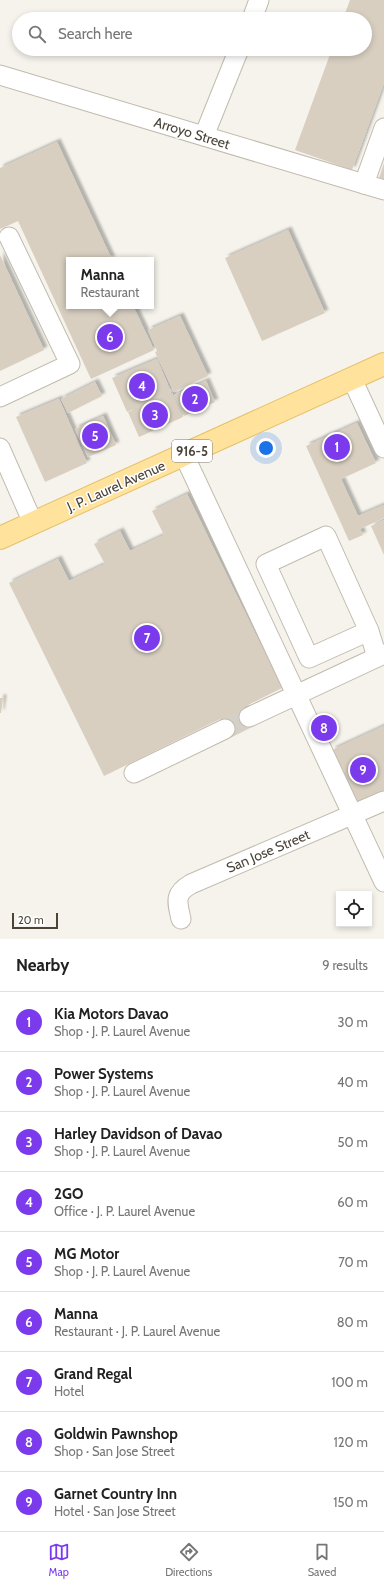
<!DOCTYPE html>
<meta charset="utf-8">
<style>
body{margin:0;font-family:Cabin,sans-serif;background:#f2f2f2;color:#222}
.controls{position:absolute;right:12px;bottom:12px;display:grid;overflow:hidden;border-radius:0px;box-shadow:0 2px 6px #0003}
.controls button{width:36px;height:36px;display:grid;place-items:center;padding:0;border:0;border-bottom:1px solid #e0e0e0;background:#fff;color:#222;font:20px sans-serif}
.scale{position:absolute;left:12px;bottom:10px;width:46px;box-sizing:border-box;padding-left:4px;border:2px solid #4b4439;border-top:0;font-size:11px;line-height:14px;white-space:nowrap;color:#4b4439;-webkit-text-stroke:3px #fff;paint-order:stroke}
.you{position:absolute;left:266px;top:448px;width:14px;height:14px;margin:-10px;border:3px solid #fff;border-radius:50%;background:#1a73e8;box-shadow:0 0 0 6px #1a73e833}
.badge{display:grid;place-items:center;width:26px;height:26px;border-radius:50%;background:#7c3aed;color:#fff;font-size:13px;font-weight:700}
.pin{position:absolute;translate:-50% -50%;border:2px solid #fff;box-shadow:0 1px 4px #0006}
.popup{position:absolute;left:66px;top:257px;width:88px;height:52px;box-sizing:border-box;display:grid;place-content:center;border-radius:0px;background:#fff;filter:drop-shadow(0 1px 3px #0005);font-size:13px;white-space:nowrap;color:#767676}
.popup b{font-size:15px;color:#222}
.popup::after{content:'';position:absolute;left:50%;top:100%;margin-left:-8px;border:8px solid transparent;border-top-color:#fff}
.list{margin:0;padding:0;list-style:none}
h2{display:flex;justify-content:space-between;align-items:center;height:52px;margin:0;padding:0 16px;font-size:17px}
h2 small{font-size:13px;font-weight:400;color:#767676}
.list li{display:grid;grid-template-columns:26px 1fr auto;gap:12px;align-items:center;box-sizing:border-box;height:60px;padding:0 16px;border-top:1px solid #e0e0e0}
.list b{display:block;font-size:15px;white-space:nowrap}
.list p{margin:0;font-size:13px;white-space:nowrap;color:#767676}
.list em{font-size:13px;font-style:normal;color:#767676}
.icon{flex:none;width:22px;height:22px;fill:none;stroke:currentColor;stroke-width:2;stroke-linecap:round;stroke-linejoin:round}
.map{position:relative;flex:none;width:384px;height:939px;overflow:hidden}
.search{position:absolute;background:#fff;box-shadow:0 2px 6px #0003;left:12px;right:12px;top:12px;height:44px;display:flex;align-items:center;gap:10px;box-sizing:border-box;padding:0 14px;border-radius:22px;color:#767676;font-size:15px}
.sheet{height:592px;background:#fff}
nav{display:flex;justify-content:space-around;align-items:center;box-sizing:border-box;height:56px;border-top:1px solid #e0e0e0;background:#fff;font-size:11px;color:#767676}
nav a{display:grid;justify-items:center;gap:2px}
nav .on{color:#7c3aed}
.map>svg:first-child{display:block}
.building{fill:#d8cfc1;filter:url(#shadow)}
.lines{fill:none;stroke-linecap:round;stroke-linejoin:round}
.minor-tunnel{stroke:#d4d0c8;stroke-width:19;stroke-dasharray:19 10;stroke-linecap:butt}
.minor-casing{stroke:#c2bbae;stroke-width:21}
.major-casing{stroke:#e6c16a;stroke-width:24}
.minor{stroke:#fff;stroke-width:19}
.major{stroke:#ffe39c;stroke-width:22}
.labels{text-anchor:middle;dominant-baseline:central;stroke-width:3;stroke-linejoin:round;paint-order:stroke}
.shield{fill:#fff;stroke:#817c74;stroke-width:1}
.shield-label{font-size:13px;font-weight:bold;fill:#4b4439}
.street-label{font-size:14px;fill:#4b4439;stroke:#fff}
</style>
<div class="map">
<svg width="384" height="939" viewBox="0 0 384 939">
<defs>
<filter id="shadow"><feDropShadow dx="3.5" dy="-3.5" stdDeviation="1" flood-color="#0004"/></filter>
</defs>
<rect width="100%" height="100%" fill="#f6f3ec"/>
<g class="building">
<polygon points="350,0 384,0 384,83 352,170 295,150 332,49 365,49 365,19 343,19"/>
<polygon points="57,142 112,260 69,260 69,306 133,306 154,350 91,379 18,221 0,229 0,168"/>
<polygon points="384,163 384,179 379,178"/>
<polygon points="288,230 325,313 262,341 225,258"/>
<polygon points="0,255 44,350 0,371"/>
<polygon points="180,316 208,376 174,392 155,352 157,351 148,330"/>
<polygon points="157,359 171,392 127,412 112,378"/>
<polygon points="206,381 215,402 184,416 174,395"/>
<polygon points="95,382 102,396 68,413 61,399"/>
<polygon points="172,393 183,417 139,437 128,412"/>
<polygon points="59,399 87,463 45,482 16,417"/>
<polygon points="103,416 116,445 88,457 75,429"/>
<polygon points="357,423 376,463 341,479 358,516 384,505 384,518 360,529 363,535 349,541 306,446"/>
<polygon points="187,494 282,688 244,707 254,726 230,738 220,719 104,776 9,583 58,559 69,581 105,564 94,544 120,531 130,551 164,535 152,511"/>
<polygon points="384,520 384,555 371,526"/>
<polygon points="0,698 3,698 1,713 0,713"/>
<polygon points="384,726 384,791 357,804 332,750"/>
</g>
<g class="lines">
<polyline class="minor-tunnel" points="225,729 249,717"/>
<g class="minor-casing">
<g id="minor">
<polyline points="252,19 259,0"/>
<polyline points="0,75 384,190"/>
<polyline points="204,136 239,49"/>
<polyline points="364,184 384,128"/>
<polyline points="352,379 384,448"/>
<polyline points="0,397 70,364 9,237"/>
<polyline points="0,448 33,523"/>
<polyline points="184,455 384,882"/>
<polyline points="369,631 309,658 266,564 326,536 369,631 377,657"/>
<polyline points="249,717 384,654"/>
<polyline points="134,773 225,729"/>
<path d="M 181,919 C 177,901 174,894 191,884 L 384,801"/>
</g>
</g>
<g class="major-casing">
<polyline id="major" points="0,538 384,364"/>
</g>
<use href="#minor" class="minor"/>
<use href="#major" class="major"/>
</g>
<g class="labels">
<rect class="shield" x="172" y="440" width="40" height="22" rx="3"/>
<g class="shield-label">
<text x="192" y="451">916-5</text>
</g>
<g class="street-label">
<text transform="translate(192 133) rotate(17)">Arroyo Street</text>
<text transform="translate(116 486) rotate(-24)">J. P. Laurel Avenue</text>
<text transform="translate(268 851) rotate(-23)">San Jose Street</text>
</g>
</g>
</svg>
<div class="controls">
<button><svg class="icon" aria-label="locate" viewBox="0 0 24 24"><circle cx="12" cy="12" r="6"/><path d="M12 2v4M12 18v4M2 12h4M18 12h4"/></svg></button>
</div>
<div class="scale">20 m</div>
<div class="you"></div>
<div class="pin badge" style="left:337px;top:447px">1</div>
<div class="pin badge" style="left:195px;top:399px">2</div>
<div class="pin badge" style="left:155px;top:415px">3</div>
<div class="pin badge" style="left:142px;top:386px">4</div>
<div class="pin badge" style="left:95px;top:436px">5</div>
<div class="pin badge" style="left:110px;top:337px">6</div>
<div class="popup"><b>Manna</b>Restaurant</div>
<div class="pin badge" style="left:147px;top:638px">7</div>
<div class="pin badge" style="left:324px;top:728px">8</div>
<div class="pin badge" style="left:363px;top:770px">9</div>
<div class="search"><svg class="icon" aria-label="search" viewBox="0 0 24 24"><circle cx="10" cy="10" r="6"/><path d="M15 15l6 6"/></svg>Search here</div>
</div>
<section class="sheet">
<h2>Nearby<small>9 results</small></h2>
<ul class="list">
<li><span class="badge">1</span><div><b>Kia Motors Davao</b><p>Shop · J. P. Laurel Avenue</p></div><em>30 m</em></li>
<li><span class="badge">2</span><div><b>Power Systems</b><p>Shop · J. P. Laurel Avenue</p></div><em>40 m</em></li>
<li><span class="badge">3</span><div><b>Harley Davidson of Davao</b><p>Shop · J. P. Laurel Avenue</p></div><em>50 m</em></li>
<li><span class="badge">4</span><div><b>2GO</b><p>Office · J. P. Laurel Avenue</p></div><em>60 m</em></li>
<li><span class="badge">5</span><div><b>MG Motor</b><p>Shop · J. P. Laurel Avenue</p></div><em>70 m</em></li>
<li><span class="badge">6</span><div><b>Manna</b><p>Restaurant · J. P. Laurel Avenue</p></div><em>80 m</em></li>
<li><span class="badge">7</span><div><b>Grand Regal</b><p>Hotel</p></div><em>100 m</em></li>
<li><span class="badge">8</span><div><b>Goldwin Pawnshop</b><p>Shop · San Jose Street</p></div><em>120 m</em></li>
<li><span class="badge">9</span><div><b>Garnet Country Inn</b><p>Hotel · San Jose Street</p></div><em>150 m</em></li>
</ul>
</section>
<nav>
<a class="on"><svg class="icon" aria-label="map" viewBox="0 0 24 24"><path d="M3 6l6-2 6 2 6-2v14l-6 2-6-2-6 2zM9 4v14M15 6v14"/></svg>Map</a>
<a><svg class="icon" aria-label="directions" viewBox="0 0 24 24"><path d="M12 3l9 9-9 9-9-9zM9 14v-3h6M13 9l2 2-2 2"/></svg>Directions</a>
<a><svg class="icon" aria-label="saved" viewBox="0 0 24 24"><path d="M7 4h10v16l-5-4-5 4z"/></svg>Saved</a>
</nav>
